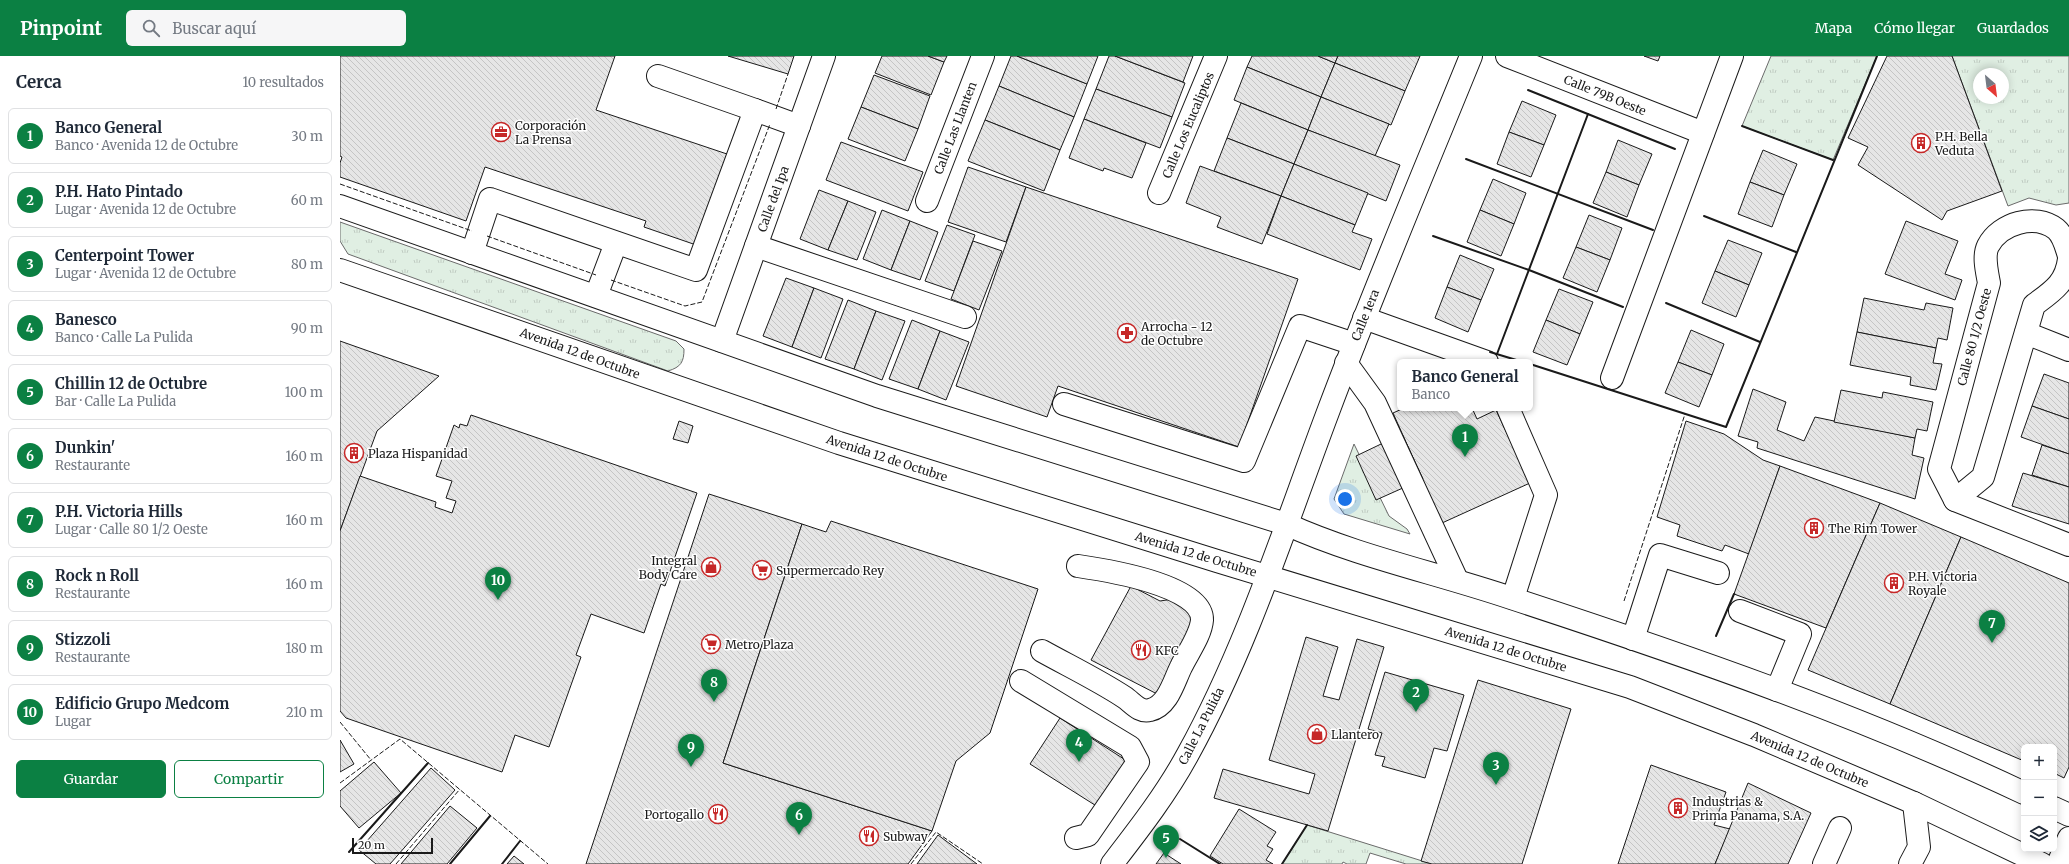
<!DOCTYPE html>
<html lang="es">
<meta charset="utf-8">
<style>
body{margin:0;font-family:Merriweather,serif;background:#f6f6f7;color:#1f2937}
.controls{position:absolute;right:12px;bottom:12px;display:grid;overflow:hidden;border-radius:6px;box-shadow:0 2px 10px #0003}
.controls button{width:36px;height:36px;display:grid;place-items:center;padding:0;border:0;border-bottom:1px solid #e0e1e3;background:#fff;color:#1f2937;font:20px sans-serif}
.compass{position:absolute;left:1633px;top:12px;width:36px;height:36px;border-radius:50%;background:#fff;box-shadow:0 2px 10px #0003;rotate:152deg}
.scale{position:absolute;left:12px;bottom:10px;width:81px;box-sizing:border-box;padding-left:4px;border:2px solid #1a1a1a;border-top:0;font-size:11px;line-height:14px;white-space:nowrap;color:#1a1a1a;-webkit-text-stroke:3px #fff;paint-order:stroke}
.you{position:absolute;left:1005px;top:443px;width:14px;height:14px;margin:-10px;border:3px solid #fff;border-radius:50%;background:#1a73e8;box-shadow:0 0 0 6px #1a73e833}
.badge{display:grid;place-items:center;width:26px;height:26px;border-radius:50%;background:#0b8043;color:#fff;font-size:13px;font-weight:700}
.pin{position:absolute;translate:-50% -33px;filter:drop-shadow(0 1px 2px #0008)}
.pin::after{content:'';position:absolute;top:21px;width:14px;height:12px;background:inherit;clip-path:polygon(0 0,100% 0,50% 100%)}
.popup{position:absolute;left:1057px;top:303px;width:136px;height:52px;box-sizing:border-box;display:grid;place-content:center;border-radius:6px;background:#fff;filter:drop-shadow(0 1px 3px #0005);font-size:13px;white-space:nowrap;color:#747a83}
.popup b{font-size:15px;color:#1f2937}
.popup::after{content:'';position:absolute;left:50%;top:100%;margin-left:-8px;border:8px solid transparent;border-top-color:#fff}
.list{margin:0;padding:0;list-style:none}
h2{display:flex;justify-content:space-between;align-items:center;height:52px;margin:0;padding:0 16px;font-size:17px}
h2 small{font-size:13px;font-weight:400;color:#747a83}
.list li{display:grid;grid-template-columns:26px 1fr auto;gap:12px;align-items:center;box-sizing:border-box;height:56px;margin:0 8px 8px;padding:0 8px;border:1px solid #e0e1e3;border-radius:6px}
.list b{display:block;font-size:15px;white-space:nowrap}
.list p{margin:0;font-size:13px;white-space:nowrap;color:#747a83}
.list em{font-size:13px;font-style:normal;color:#747a83}
.actions{display:flex;gap:8px;padding:12px 16px}
.actions a{flex:1;padding:9px 0;border:1px solid #0b8043;border-radius:6px;text-align:center;font-size:14px;color:#0b8043}
.actions .main{background:#0b8043;color:#fff}
.icon{flex:none;width:22px;height:22px;fill:none;stroke:currentColor;stroke-width:2;stroke-linecap:round;stroke-linejoin:round}
.map{position:relative;flex:none;width:1729px;height:808px;overflow:hidden}
header{display:flex;align-items:center;gap:24px;box-sizing:border-box;height:56px;padding:0 20px;background:#0b8043;color:#fff}
header strong{font-size:19px}
nav{display:flex;gap:22px;margin-inline-start:auto;font-size:14px}
.search{width:280px;height:36px;background:#f6f6f7;display:flex;align-items:center;gap:10px;box-sizing:border-box;padding:0 14px;border-radius:6px;color:#747a83;font-size:15px}
main{display:flex}
aside{flex:1;background:#fff}
.map>svg:first-child{display:block}
.grass{fill:url(#grass-tufts);stroke:#6a6a6a;fill-rule:evenodd}
.building{fill:url(#building-back-hatch);stroke:#1a1a1a}
.lines{fill:none;stroke-linecap:round;stroke-linejoin:round}
.minor-casing{stroke:#1a1a1a;stroke-width:24}
.major-casing{stroke:#1a1a1a;stroke-width:24}
.minor{stroke:#fff;stroke-width:22}
.major{stroke:#fff;stroke-width:22}
.fence{stroke:#1a1a1a;stroke-width:1;stroke-dasharray:5 2;stroke-linecap:butt}
.wall{stroke:#1a1a1a;stroke-width:2}
.labels{text-anchor:middle;dominant-baseline:central;stroke-width:3;stroke-linejoin:round;paint-order:stroke}
.street-label{font-size:12px;fill:#1a1a1a;stroke:#fff}
.poi-label{font-size:12px;fill:#1a1a1a;stroke:#fff;text-anchor:start}
</style>
<header>
<strong>Pinpoint</strong>
<div class="search"><svg class="icon" aria-label="search" viewBox="0 0 24 24"><circle cx="10" cy="10" r="6"/><path d="M15 15l6 6"/></svg>Buscar aquí</div>
<nav><a>Mapa</a><a>Cómo llegar</a><a>Guardados</a></nav>
</header>
<main>
<aside>
<h2>Cerca<small>10 resultados</small></h2>
<ul class="list">
<li><span class="badge">1</span><div><b>Banco General</b><p>Banco · Avenida 12 de Octubre</p></div><em>30 m</em></li>
<li><span class="badge">2</span><div><b>P.H. Hato Pintado</b><p>Lugar · Avenida 12 de Octubre</p></div><em>60 m</em></li>
<li><span class="badge">3</span><div><b>Centerpoint Tower</b><p>Lugar · Avenida 12 de Octubre</p></div><em>80 m</em></li>
<li><span class="badge">4</span><div><b>Banesco</b><p>Banco · Calle La Pulida</p></div><em>90 m</em></li>
<li><span class="badge">5</span><div><b>Chillin 12 de Octubre</b><p>Bar · Calle La Pulida</p></div><em>100 m</em></li>
<li><span class="badge">6</span><div><b>Dunkin'</b><p>Restaurante</p></div><em>160 m</em></li>
<li><span class="badge">7</span><div><b>P.H. Victoria Hills</b><p>Lugar · Calle 80 1/2 Oeste</p></div><em>160 m</em></li>
<li><span class="badge">8</span><div><b>Rock n Roll</b><p>Restaurante</p></div><em>160 m</em></li>
<li><span class="badge">9</span><div><b>Stizzoli</b><p>Restaurante</p></div><em>180 m</em></li>
<li><span class="badge">10</span><div><b>Edificio Grupo Medcom</b><p>Lugar</p></div><em>210 m</em></li>
</ul>
<div class="actions"><a class="main">Guardar</a><a>Compartir</a></div>
</aside>
<div class="map">
<svg width="1729" height="808" viewBox="0 0 1729 808">
<defs>
<pattern id="grass-tufts" width="24" height="20" patternUnits="userSpaceOnUse"><rect width="24" height="20" fill="#e0efe3"/><path d="M3 7l-1-3M5 7V3M7 7l1-3M15 17l-1-3M17 17v-4M19 17l1-3" fill="none" stroke="#c0ccc2"/></pattern>
<pattern id="building-back-hatch" width="6" height="6" patternUnits="userSpaceOnUse"><rect width="6" height="6" fill="#e6e6e6"/><path d="M-1 5l2 2M0 0l6 6M5-1l2 2" fill="none" stroke="#c5c5c5"/></pattern>
</defs>
<rect width="100%" height="100%" fill="#fff"/>
<g class="grass">
<polygon points="1431,0 1537,0 1493,104 1402,70"/>
<path d="M 1612,0 L 1729,0 L 1729,147 L 1716,149 L 1689,142 L 1668,150 ZM 1639,18 L 1663,18 L 1663,42 L 1639,42 Z"/>
<path d="M 0,166 L 336,285 L 344,293 C 344,306 341,311 328,315 L 8,198 L 0,185 Z"/>
<polygon points="1014,388 1049,460 1067,473 1070,478 1004,458 994,443"/>
<polygon points="967,769 1092,808 1066,808 1030,797 1026,808 1007,808 1003,806 1002,808 942,808"/>
</g>
<g class="building">
<polygon points="0,0 275,0 256,54 387,98 362,191 304,171 306,165 145,111 126,165 0,121 0,107 2,101 0,100"/>
<polygon points="388,0 454,0 448,18"/>
<polygon points="542,0 588,0 604,6 591,39 535,17"/>
<polygon points="588,0 607,0 604,6"/>
<polygon points="671,0 677,0 747,28 734,61 659,30"/>
<polygon points="677,0 758,0 747,28"/>
<polygon points="769,0 775,0 845,27 832,61 756,33"/>
<polygon points="775,0 853,0 843,26"/>
<polygon points="912,0 978,0 995,7 981,41 907,11"/>
<polygon points="978,0 998,0 995,7"/>
<polygon points="998,0 1080,0 1065,35 995,7"/>
<polygon points="1304,0 1320,0 1318,5"/>
<polygon points="1547,0 1612,0 1662,135 1607,155 1602,164 1518,109 1528,91 1508,82"/>
<polygon points="995,7 1065,35 1051,69 981,41"/>
<polygon points="907,11 981,41 968,74 894,44"/>
<polygon points="534,19 590,40 578,73 521,51"/>
<polygon points="659,30 734,61 720,94 645,64"/>
<polygon points="756,33 832,61 820,92 744,63"/>
<polygon points="981,41 1049,68 1035,100 968,74"/>
<polygon points="1182,45 1216,59 1204,89 1169,76"/>
<polygon points="901,47 968,74 954,108 887,82"/>
<polygon points="521,51 578,73 565,105 508,83"/>
<polygon points="744,63 806,87 792,122 764,112 763,115 729,102"/>
<polygon points="645,64 720,94 704,135 628,105"/>
<polygon points="968,74 1060,109 1046,145 954,108"/>
<polygon points="1169,76 1204,89 1191,121 1157,108"/>
<polygon points="887,82 954,108 941,140 874,115"/>
<polygon points="1278,84 1312,98 1299,129 1266,116"/>
<polygon points="501,86 583,116 568,155 486,124"/>
<polygon points="1423,94 1457,108 1444,139 1410,126"/>
<polygon points="954,108 1028,137 1015,169 941,140"/>
<polygon points="860,110 941,140 922,188 877,171 881,161 846,147"/>
<polygon points="628,111 686,131 666,186 608,166"/>
<polygon points="1266,116 1299,129 1287,161 1253,147"/>
<polygon points="1153,123 1186,137 1174,168 1140,154"/>
<polygon points="1410,126 1444,139 1432,171 1398,158"/>
<polygon points="686,131 958,223 899,391 718,330 707,361 616,330"/>
<polygon points="479,134 508,145 488,194 460,183"/>
<polygon points="941,140 1015,169 1012,176 1032,183 1020,214 927,178"/>
<polygon points="508,145 536,156 517,204 488,194"/>
<polygon points="542,154 570,165 551,214 523,203"/>
<polygon points="1140,154 1174,168 1161,200 1127,186"/>
<polygon points="1249,159 1282,172 1270,204 1236,191"/>
<polygon points="570,165 598,176 580,224 551,214"/>
<polygon points="1566,165 1618,185 1605,218 1622,224 1615,244 1545,218"/>
<polygon points="607,169 635,179 614,235 585,225"/>
<polygon points="1388,184 1422,197 1409,229 1375,215"/>
<polygon points="633,185 662,195 639,254 611,243"/>
<polygon points="1236,191 1270,204 1257,236 1223,222"/>
<polygon points="1120,199 1154,213 1141,244 1107,231"/>
<polygon points="1375,215 1409,229 1396,261 1362,247"/>
<polygon points="446,222 474,232 452,291 423,280"/>
<polygon points="1107,231 1141,244 1128,276 1095,262"/>
<polygon points="474,232 503,243 481,302 452,291"/>
<polygon points="1219,233 1253,246 1240,278 1206,264"/>
<polygon points="1524,242 1584,254 1586,247 1613,252 1607,284 1598,282 1596,292 1517,276"/>
<polygon points="508,244 536,255 514,313 485,303"/>
<polygon points="536,255 565,265 542,324 514,313"/>
<polygon points="572,264 600,275 578,333 549,323"/>
<polygon points="1206,264 1240,278 1227,309 1193,296"/>
<polygon points="1351,274 1384,288 1372,319 1338,306"/>
<polygon points="600,275 629,286 606,344 578,333"/>
<polygon points="1517,276 1596,292 1593,307 1602,308 1596,334 1570,329 1571,321 1510,309"/>
<polygon points="0,285 99,320 37,375 0,475"/>
<polygon points="1338,306 1372,319 1359,351 1325,337"/>
<polygon points="1704,318 1729,327 1729,363 1692,350"/>
<polygon points="1413,333 1446,346 1437,374 1464,385 1475,361 1575,382 1572,399 1584,402 1575,443 1417,392 1418,386 1398,380"/>
<polygon points="1501,334 1542,342 1543,336 1593,346 1587,375 1577,373 1575,382 1494,366"/>
<polygon points="1692,350 1729,363 1729,398 1681,381"/>
<polygon points="1064,352 1132,352 1137,363 1156,354 1190,427 1102,467 1053,357"/>
<polygon points="131,359 357,437 325,530 321,528 304,577 251,558 236,599 241,601 209,691 175,679 162,716 6,662 0,655 0,475 20,420 96,446 95,451 112,457 116,445 106,442 112,425 96,420 114,369 119,372 120,368 127,370"/>
<polygon points="339,365 353,370 348,387 333,383"/>
<polygon points="1346,365 1384,378 1423,404 1440,410 1409,498 1385,489 1382,495 1337,480 1340,469 1317,461"/>
<polygon points="1062,378 1083,423 1036,444 1016,400"/>
<polygon points="1702,389 1729,398 1729,431 1692,419"/>
<polygon points="1440,410 1540,447 1486,572 1394,538"/>
<polygon points="1683,417 1729,431 1729,468 1672,450"/>
<polygon points="369,438 462,468 383,707 592,775 568,808 246,808"/>
<polygon points="1540,447 1621,481 1550,648 1468,614"/>
<polygon points="491,465 698,533 650,677 616,705 592,775 383,707 462,468 486,476"/>
<polygon points="1621,481 1729,527 1729,711 1724,722 1714,717 1714,691 1684,691 1684,705 1550,648"/>
<polygon points="791,530 820,545 833,543 853,558 855,576 821,640 751,604"/>
<polygon points="966,581 998,591 983,640 999,644 1017,583 1044,591 988,775 874,742 883,713 969,738 975,718 929,704"/>
<polygon points="1045,616 1124,639 1107,695 1094,692 1085,722 1042,710 1045,701 1035,699 1042,677 1028,673"/>
<polygon points="1138,624 1231,653 1182,808 1092,808 1081,805"/>
<polygon points="720,662 787,705 758,751 690,708"/>
<polygon points="0,684 14,708 0,716"/>
<polygon points="34,706 61,737 19,772 0,750 0,735"/>
<polygon points="1311,709 1386,736 1374,769 1390,773 1375,808 1278,808"/>
<polygon points="91,712 115,734 50,808 36,808 19,794"/>
<polygon points="1408,727 1471,757 1448,808 1375,808"/>
<polygon points="110,750 137,772 107,808 61,808"/>
<polygon points="899,753 936,776 927,790 933,793 926,804 933,808 883,808 870,800"/>
<polygon points="598,779 637,808 577,808"/>
<polygon points="824,797 841,808 816,808"/>
<polygon points="174,800 184,808 167,808"/>
</g>
<g class="lines">
<g class="minor-casing">
<g id="minor">
<polyline points="1167,0 1363,77"/>
<polyline points="318,20 415,54"/>
<polyline points="819,137 876,0"/>
<polyline points="587,145 643,0"/>
<polyline points="416,190 625,261"/>
<polyline points="132,197 150,143 356,214 415,54 459,70"/>
<path d="M 1729,200 C 1726,191 1724,180 1716,173 C 1695,157 1660,167 1648,190 C 1643,200 1647,216 1649,227 L 1599,413 L 1615,444 L 1729,489"/>
<polyline points="256,240 276,187"/>
<polyline points="1024,262 1147,306"/>
<polyline points="1686,277 1729,294"/>
<polyline points="382,285 484,0"/>
<polyline points="1006,307 1035,347 1117,524"/>
<polyline points="1272,322 1392,0"/>
<polyline points="724,348 904,405 960,270 1014,288"/>
<polyline points="1168,352 1206,439 1173,542"/>
<path d="M 1615,444 L 1643,421 L 1694,249 C 1713,235 1726,227 1729,203"/>
<polyline points="1400,555 1460,578 1437,634"/>
<polyline points="1293,583 1320,499 1378,517"/>
<path d="M 702,595 C 729,610 758,624 784,641 C 792,646 799,657 810,654 C 828,650 834,625 841,611 C 847,598 861,579 862,564 C 863,529 765,514 738,510"/>
<polyline points="681,625 790,691 798,706 748,779 736,782"/>
<polyline points="1484,808 1500,772"/>
<polyline points="1570,808 1579,791 1574,747"/>
<polyline points="1718,808 1729,782"/>
</g>
</g>
<g class="major-casing">
<g id="major">
<path d="M 0,150 L 537,340 L 946,468 C 1016,500 1097,517 1171,542 C 1345,599 1519,659 1684,737"/>
<polyline points="0,214 499,387 877,505 1290,631 1414,679 1574,747 1702,808"/>
<polyline points="1714,752 1729,759"/>
<path d="M 772,808 C 799,773 827,737 848,698 C 907,591 945,470 988,356 C 1033,236 1083,118 1131,0"/>
</g>
</g>
<use href="#minor" class="minor"/>
<use href="#major" class="major"/>
<g class="fence">
<polyline points="436,53 448,18"/>
<polyline points="0,128 132,175"/>
<polyline points="147,180 256,219"/>
<polyline points="271,224 345,250 362,246 430,68"/>
<polyline points="1284,545 1345,358"/>
<polyline points="0,666 31,704"/>
<polyline points="0,727 60,683 208,808"/>
<polyline points="56,808 120,733"/>
<polyline points="571,808 596,776 643,808"/>
</g>
<g class="wall">
<polyline points="1188,34 1335,93"/>
<polyline points="1402,70 1493,104"/>
<polyline points="1126,103 1313,174"/>
<polyline points="1364,160 1456,196"/>
<polyline points="1093,180 1189,214 1283,251"/>
<polyline points="1326,247 1420,286"/>
<polyline points="1150,296 1183,306"/>
<polyline points="1157,298 1248,58"/>
<polyline points="1190,308 1386,371 1537,0"/>
<polyline points="1376,580 1394,538"/>
<polyline points="840,783 880,808"/>
<polyline points="9,796 88,707"/>
<polyline points="110,808 150,760"/>
<polyline points="162,808 180,785"/>
<polyline points="942,808 967,769"/>
</g>
</g>
<defs>
<g id="office-ring" transform="scale(1)"><circle r="9.5" fill="#fff" stroke="#c62828" stroke-width="1.5"/><path d="M-6-3h4V-5.5h4V-3h4V5H-6ZM-1-4.5V-3h2v-1.5ZM-6 0V1H6V0Z" fill="#c62828"/></g>
<g id="building-ring" transform="scale(1)"><circle r="9.5" fill="#fff" stroke="#c62828" stroke-width="1.5"/><path d="M-4-6H4V6H1V3H-1V6H-4ZM-2.5-4.3h1.7v1.8h-1.7ZM.8-4.3h1.7v1.8H.8ZM-2.5-1h1.7V.8h-1.7ZM.8-1h1.7V.8H.8Z" fill="#c62828"/></g>
<g id="pharmacy-ring" transform="scale(1)"><circle r="9.5" fill="#fff" stroke="#c62828" stroke-width="1.5"/><path d="M-2-6h4v4h4v4h-4v4h-4v-4h-4v-4h4Z" fill="#c62828"/></g>
<g id="shop-ring" transform="scale(1)"><circle r="9.5" fill="#fff" stroke="#c62828" stroke-width="1.5"/><path d="M-5-2.5h2.3a2.7 3.5 0 0 1 5.4 0H5L5.5 6h-11ZM-1.5-2.5h3a1.5 2.3 0 0 0-3 0Z" fill="#c62828"/></g>
<g id="supermarket-ring" transform="scale(1)"><circle r="9.5" fill="#fff" stroke="#c62828" stroke-width="1.5"/><path d="M-6-5.5h2.5l.6 2H6L4.5 2H-2.5L-4.4-4H-6ZM-1.5 3.2a1.3 1.3 0 1 0 .1 0ZM3 3.2a1.3 1.3 0 1 0 .1 0Z" fill="#c62828"/></g>
<g id="restaurant-ring" transform="scale(1)"><circle r="9.5" fill="#fff" stroke="#c62828" stroke-width="1.5"/><path d="M-5-6h1v4h1v-4h1v4h1v-4h1v5L-1.5 .5V6h-2V.5L-5-1ZM5-6V6H3V1.5H1.5Q1.5-4 5-6Z" fill="#c62828"/></g>
</defs>
<g fill-rule="evenodd">
<use href="#office-ring" x="161" y="76"/>
<use href="#building-ring" x="1581" y="87"/>
<use href="#pharmacy-ring" x="787" y="277"/>
<use href="#building-ring" x="14" y="397"/>
<use href="#building-ring" x="1474" y="472"/>
<use href="#shop-ring" x="371" y="511"/>
<use href="#supermarket-ring" x="422" y="514"/>
<use href="#building-ring" x="1554" y="527"/>
<use href="#supermarket-ring" x="371" y="588"/>
<use href="#restaurant-ring" x="801" y="594"/>
<use href="#shop-ring" x="977" y="678"/>
<use href="#building-ring" x="1338" y="752"/>
<use href="#restaurant-ring" x="378" y="758"/>
<use href="#restaurant-ring" x="529" y="780"/>
</g>
<g class="labels">
<g class="street-label">
<text transform="translate(1265 39) rotate(22)">Calle 79B Oeste</text>
<text transform="translate(848 69) rotate(-67)">Calle Los Eucaliptos</text>
<text transform="translate(615 72) rotate(-69)">Calle Las Llanten</text>
<text transform="translate(433 143) rotate(-70)">Calle del Ipa</text>
<text transform="translate(1025 259) rotate(-68)">Calle 1era</text>
<text transform="translate(1634 281) rotate(-75)">Calle 80 1/2 Oeste</text>
<text transform="translate(240 297) rotate(20)">Avenida 12 de Octubre</text>
<text transform="translate(547 402) rotate(18)">Avenida 12 de Octubre</text>
<text transform="translate(856 498) rotate(17)">Avenida 12 de Octubre</text>
<text transform="translate(1166 593) rotate(17)">Avenida 12 de Octubre</text>
<text transform="translate(861 670) rotate(-63)">Calle La Pulida</text>
<text transform="translate(1470 703) rotate(23)">Avenida 12 de Octubre</text>
</g>
<g class="poi-label">
<text x="175" y="69">Corporación<tspan x="175" dy="14">La Prensa</tspan></text>
<text x="1595" y="80">P.H. Bella<tspan x="1595" dy="14">Veduta</tspan></text>
<text x="801" y="270">Arrocha - 12<tspan x="801" dy="14">de Octubre</tspan></text>
<text x="28" y="397">Plaza Hispanidad</text>
<text x="1488" y="472">The Rim Tower</text>
<text x="357" y="504" text-anchor="end">Integral<tspan x="357" dy="14">Body Care</tspan></text>
<text x="436" y="514">Supermercado Rey</text>
<text x="1568" y="520">P.H. Victoria<tspan x="1568" dy="14">Royale</tspan></text>
<text x="385" y="588">Metro Plaza</text>
<text x="815" y="594">KFC</text>
<text x="991" y="678">Llantero</text>
<text x="1352" y="745">Industrias &amp;<tspan x="1352" dy="14">Prima Panama, S.A.</tspan></text>
<text x="364" y="758" text-anchor="end">Portogallo</text>
<text x="543" y="780">Subway</text>
</g>
</g>
</svg>
<div class="controls">
<button>+</button>
<button>−</button>
<button><svg class="icon" aria-label="layers" viewBox="0 0 24 24"><path d="M12 4l9 5-9 5-9-5zM3 14l9 5 9-5"/></svg></button>
</div>
<svg class="compass" viewBox="-18 -18 36 36"><path d="M0-13l5 13h-10z" fill="#e53935"/><path d="M0 13l5-13h-10z" fill="#747a83"/></svg>
<div class="scale">20 m</div>
<div class="you"></div>
<div class="pin badge" style="left:1125px;top:401px">1</div>
<div class="popup"><b>Banco General</b>Banco</div>
<div class="pin badge" style="left:1076px;top:656px">2</div>
<div class="pin badge" style="left:1156px;top:729px">3</div>
<div class="pin badge" style="left:739px;top:706px">4</div>
<div class="pin badge" style="left:826px;top:802px">5</div>
<div class="pin badge" style="left:459px;top:779px">6</div>
<div class="pin badge" style="left:1652px;top:587px">7</div>
<div class="pin badge" style="left:374px;top:646px">8</div>
<div class="pin badge" style="left:351px;top:711px">9</div>
<div class="pin badge" style="left:158px;top:544px">10</div>
</div>
</main>
